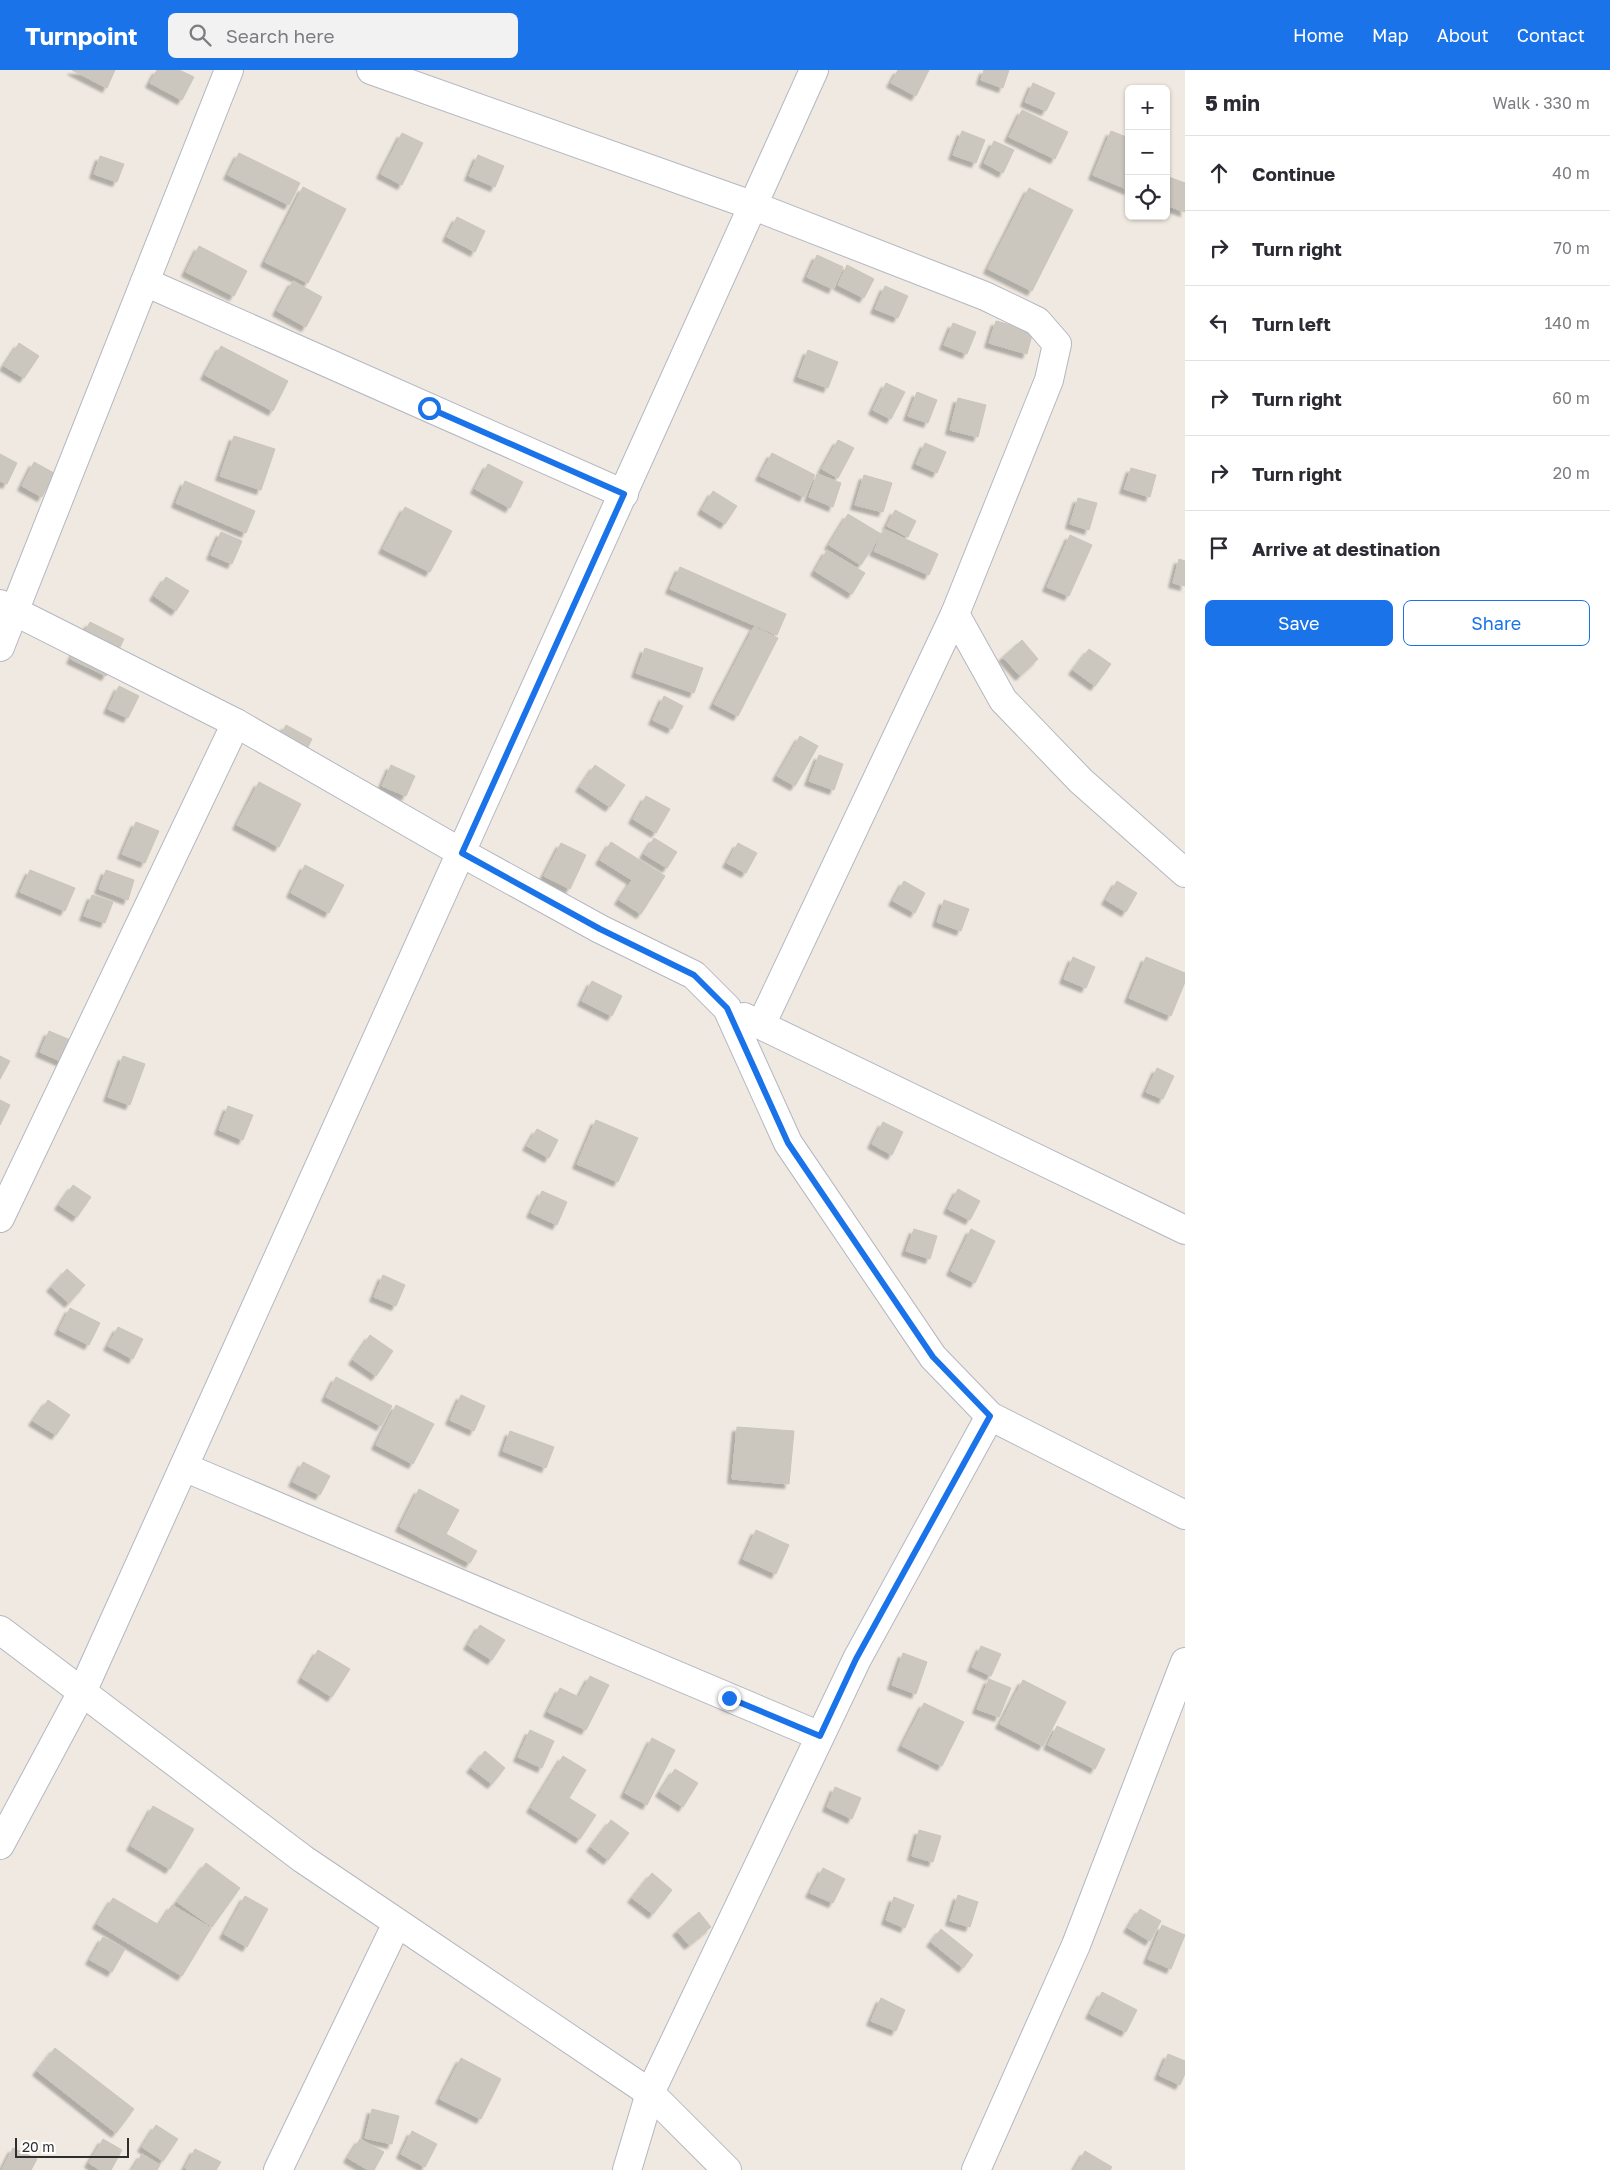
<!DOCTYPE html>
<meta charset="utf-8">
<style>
body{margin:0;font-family:"Golos Text",sans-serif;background:#f2f2f3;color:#2b2b33}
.controls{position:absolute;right:15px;top:15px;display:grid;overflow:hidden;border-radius:8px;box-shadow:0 1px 4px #0004}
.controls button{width:45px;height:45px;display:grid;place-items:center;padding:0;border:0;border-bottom:1px solid #e1e1e2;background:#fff;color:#2b2b33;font:25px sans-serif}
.scale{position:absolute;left:15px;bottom:12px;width:114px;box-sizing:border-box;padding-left:5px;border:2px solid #2e2e2e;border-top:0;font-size:14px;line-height:18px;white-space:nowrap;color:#2e2e2e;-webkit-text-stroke:4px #fff;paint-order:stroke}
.stop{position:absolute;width:15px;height:15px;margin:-11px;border:4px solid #1a73e8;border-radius:50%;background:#fff}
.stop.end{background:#1a73e8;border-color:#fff;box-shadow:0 1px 5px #0008}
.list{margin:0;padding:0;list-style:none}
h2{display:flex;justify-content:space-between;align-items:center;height:65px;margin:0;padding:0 20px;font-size:21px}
h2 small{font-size:16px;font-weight:400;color:#7c7c81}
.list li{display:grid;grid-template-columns:32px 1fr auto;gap:15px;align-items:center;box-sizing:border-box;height:75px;padding:0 20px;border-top:1px solid #e1e1e2}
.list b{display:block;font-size:19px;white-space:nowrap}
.list em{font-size:16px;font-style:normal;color:#7c7c81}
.actions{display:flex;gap:10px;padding:15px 20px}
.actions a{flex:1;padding:11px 0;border:1px solid #1a73e8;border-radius:8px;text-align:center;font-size:18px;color:#1a73e8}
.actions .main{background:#1a73e8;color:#fff}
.icon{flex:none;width:28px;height:28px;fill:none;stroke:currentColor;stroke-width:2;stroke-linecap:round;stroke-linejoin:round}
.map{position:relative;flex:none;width:1185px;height:2100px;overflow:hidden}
header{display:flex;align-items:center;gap:30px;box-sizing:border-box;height:70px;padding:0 25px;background:#1a73e8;color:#fff}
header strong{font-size:24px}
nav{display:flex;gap:28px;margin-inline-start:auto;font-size:18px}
.search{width:350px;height:45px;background:#f2f2f3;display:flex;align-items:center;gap:12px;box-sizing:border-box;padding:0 18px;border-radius:8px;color:#7c7c81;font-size:19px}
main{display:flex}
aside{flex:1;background:#fff}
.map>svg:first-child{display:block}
.building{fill:#cbc7bf;stroke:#cbc5ba;filter:url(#shadow)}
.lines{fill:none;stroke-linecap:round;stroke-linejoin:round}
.street-casing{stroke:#b4b7c1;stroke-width:30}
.street{stroke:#fff;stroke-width:28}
.route{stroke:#1a73e8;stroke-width:6}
</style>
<header>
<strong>Turnpoint</strong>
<div class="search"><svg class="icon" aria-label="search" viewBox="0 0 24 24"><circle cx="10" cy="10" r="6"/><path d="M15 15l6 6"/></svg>Search here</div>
<nav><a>Home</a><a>Map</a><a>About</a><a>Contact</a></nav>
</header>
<main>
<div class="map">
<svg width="1185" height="2100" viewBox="0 0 1185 2100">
<defs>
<filter id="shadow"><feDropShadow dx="-4.5" dy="4.5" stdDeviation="1" flood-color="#0004"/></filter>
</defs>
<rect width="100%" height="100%" fill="#efe9e1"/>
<g class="building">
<polygon points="72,0 115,0 107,18"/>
<polygon points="157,0 179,0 194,7 182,30 150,13"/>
<polygon points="898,0 929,0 916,26 891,13"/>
<polygon points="984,0 1009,0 1003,18 981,10"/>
<polygon points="1033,13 1055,23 1046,41 1025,32"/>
<polygon points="1022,40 1068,62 1055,89 1009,67"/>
<polygon points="962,61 985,70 976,93 953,85"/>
<polygon points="1111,61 1129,68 1129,120 1093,105"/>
<polygon points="402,63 423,73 402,115 381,104"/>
<polygon points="994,71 1014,80 1003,103 984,93"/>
<polygon points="239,83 300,113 289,135 228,105"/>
<polygon points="478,85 504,96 495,117 469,106"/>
<polygon points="100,86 124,94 117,112 94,104"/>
<polygon points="1166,106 1185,113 1185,142 1166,135"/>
<polygon points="303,117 346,139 308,213 265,192"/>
<polygon points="1029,118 1073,140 1032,221 988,199"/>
<polygon points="457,147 485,161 475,182 447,167"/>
<polygon points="199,176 247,201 234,226 186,202"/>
<polygon points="817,185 843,197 833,219 807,207"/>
<polygon points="847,195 874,209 864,228 838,215"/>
<polygon points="293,211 322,227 306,257 277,241"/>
<polygon points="885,216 908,226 898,248 875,239"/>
<polygon points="996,251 1033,261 1027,284 989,273"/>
<polygon points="953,253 976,262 967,284 944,275"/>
<polygon points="19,273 39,286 24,308 4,296"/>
<polygon points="221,276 288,311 273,341 205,305"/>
<polygon points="808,280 838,292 828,318 798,307"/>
<polygon points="886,313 905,322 891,349 873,340"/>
<polygon points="917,322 937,330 928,353 908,346"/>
<polygon points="958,328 986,335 978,367 950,360"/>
<polygon points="234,366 275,379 261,420 220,406"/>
<polygon points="838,370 854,378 838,408 822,399"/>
<polygon points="925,373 946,382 937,403 916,394"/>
<polygon points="772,383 815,405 804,427 760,406"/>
<polygon points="0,384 17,393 7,414 0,411"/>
<polygon points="34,392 54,403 42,427 22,416"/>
<polygon points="488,394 523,412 510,438 475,419"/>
<polygon points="1131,398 1156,405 1150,427 1124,419"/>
<polygon points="817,404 841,413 833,437 809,427"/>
<polygon points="864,405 892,413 883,442 855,435"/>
<polygon points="185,411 255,441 246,463 176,433"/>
<polygon points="713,421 737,436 725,454 702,440"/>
<polygon points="1078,428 1097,433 1089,460 1070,454"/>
<polygon points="405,437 452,461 430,502 383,479"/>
<polygon points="895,440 916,451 908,467 887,456"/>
<polygon points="848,444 881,464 861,495 829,475"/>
<polygon points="884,459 938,484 929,505 874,481"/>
<polygon points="221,462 242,471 232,494 211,485"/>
<polygon points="1070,465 1092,475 1069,526 1047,517"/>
<polygon points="827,480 865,503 852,524 815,501"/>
<polygon points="1179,489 1185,491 1185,516 1173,513"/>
<polygon points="680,497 786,544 777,565 670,519"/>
<polygon points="166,507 189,521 176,541 154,526"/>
<polygon points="90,552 124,569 106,606 71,589"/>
<polygon points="754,557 778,568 738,646 714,634"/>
<polygon points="1022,570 1038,589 1020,606 1003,587"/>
<polygon points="645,578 703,598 694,623 636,603"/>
<polygon points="1089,579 1111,594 1095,616 1073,600"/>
<polygon points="119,616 139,626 128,648 108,639"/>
<polygon points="664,626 683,636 672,659 653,650"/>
<polygon points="286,655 312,669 301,691 274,677"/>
<polygon points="800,666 818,676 795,716 777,706"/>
<polygon points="819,685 843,694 834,720 809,711"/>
<polygon points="391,695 415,706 406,726 382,716"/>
<polygon points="595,695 625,715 610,737 580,717"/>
<polygon points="259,712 301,734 279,777 237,755"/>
<polygon points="646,726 670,739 656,763 633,749"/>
<polygon points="136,752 159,761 145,793 122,784"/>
<polygon points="654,768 677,782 667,798 644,784"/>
<polygon points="611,772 665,806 641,844 619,830 632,810 600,790"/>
<polygon points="561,773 586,785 570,819 544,806"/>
<polygon points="738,773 757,783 746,803 727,793"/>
<polygon points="305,795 344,815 329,843 291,823"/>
<polygon points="30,800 75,818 65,841 20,822"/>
<polygon points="106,800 134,810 128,830 99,819"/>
<polygon points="904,811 925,823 915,843 893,831"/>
<polygon points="1117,811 1137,823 1126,842 1106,830"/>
<polygon points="92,825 113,832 105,853 84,846"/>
<polygon points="944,830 969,839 961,861 937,852"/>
<polygon points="1073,887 1095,897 1086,918 1064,909"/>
<polygon points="1146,887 1185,903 1185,912 1171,946 1129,928"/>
<polygon points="592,911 622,926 612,946 582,931"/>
<polygon points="49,961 75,972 65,993 40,982"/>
<polygon points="0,986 10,991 0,1009"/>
<polygon points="123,986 145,994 130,1035 108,1027"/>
<polygon points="1157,998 1174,1006 1163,1029 1146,1022"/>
<polygon points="0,1030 10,1035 0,1055"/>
<polygon points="228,1036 253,1045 243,1070 219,1060"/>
<polygon points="596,1050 638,1068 618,1112 577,1094"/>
<polygon points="883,1052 903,1062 892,1085 872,1074"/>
<polygon points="537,1059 558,1070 549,1088 527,1076"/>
<polygon points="73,1115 91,1127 77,1147 59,1135"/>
<polygon points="958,1119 980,1131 970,1150 948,1139"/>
<polygon points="542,1121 567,1132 557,1155 531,1143"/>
<polygon points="914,1159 937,1166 930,1189 906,1181"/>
<polygon points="971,1159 995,1171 975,1213 951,1201"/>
<polygon points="67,1199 85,1215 69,1233 51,1217"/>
<polygon points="383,1205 405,1215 396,1236 374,1227"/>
<polygon points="70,1238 100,1253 89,1275 59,1260"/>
<polygon points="118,1257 143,1269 133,1289 108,1276"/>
<polygon points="370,1265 393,1281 376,1306 353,1290"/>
<polygon points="336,1307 392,1336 381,1356 326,1327"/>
<polygon points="461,1325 485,1336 474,1361 450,1350"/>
<polygon points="48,1330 70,1345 56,1365 33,1351"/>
<polygon points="396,1335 434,1354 413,1394 376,1375"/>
<polygon points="737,1357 794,1361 789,1414 732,1409"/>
<polygon points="510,1361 554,1377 546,1398 503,1381"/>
<polygon points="303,1392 330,1406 320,1425 293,1412"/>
<polygon points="419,1419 459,1440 446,1464 477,1481 470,1493 400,1457"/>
<polygon points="756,1460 789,1475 776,1504 743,1489"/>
<polygon points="480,1555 505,1570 492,1590 468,1575"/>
<polygon points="981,1576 1001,1584 991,1606 972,1597"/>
<polygon points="318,1580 350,1599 332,1627 302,1608"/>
<polygon points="903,1583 927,1592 916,1624 892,1615"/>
<polygon points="590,1606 609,1615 586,1660 548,1642 560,1618 579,1627"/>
<polygon points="989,1609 1011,1618 999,1647 977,1639"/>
<polygon points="1023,1610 1066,1632 1043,1676 1000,1654"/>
<polygon points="924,1633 964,1652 942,1696 902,1676"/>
<polygon points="1057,1656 1105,1679 1095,1699 1048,1675"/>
<polygon points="530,1660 554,1671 542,1698 518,1687"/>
<polygon points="652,1668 675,1680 647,1735 625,1723"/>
<polygon points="485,1681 505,1698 492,1714 471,1698"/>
<polygon points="563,1686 586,1700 569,1728 596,1745 580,1769 531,1738"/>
<polygon points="675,1699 698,1713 683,1737 660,1722"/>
<polygon points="835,1717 861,1728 852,1749 827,1737"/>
<polygon points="153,1736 194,1759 170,1799 131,1776"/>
<polygon points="611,1750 629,1763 608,1790 591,1777"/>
<polygon points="919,1760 941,1766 933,1792 912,1786"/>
<polygon points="206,1793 240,1818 212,1857 177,1832"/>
<polygon points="823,1798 845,1809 833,1833 810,1823"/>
<polygon points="652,1803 672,1820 653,1844 632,1828"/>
<polygon points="958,1825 978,1832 970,1857 950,1851"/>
<polygon points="245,1826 268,1839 247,1877 224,1864"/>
<polygon points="894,1827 914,1835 905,1858 886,1850"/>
<polygon points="113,1828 159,1855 172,1835 211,1858 182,1906 97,1854"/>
<polygon points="1140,1839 1161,1851 1150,1871 1128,1858"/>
<polygon points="699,1842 711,1857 689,1875 677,1861"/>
<polygon points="1162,1855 1185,1865 1171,1899 1148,1889"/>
<polygon points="941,1859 973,1885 963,1898 931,1872"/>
<polygon points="103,1867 125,1879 112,1902 90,1890"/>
<polygon points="1102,1922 1137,1940 1126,1962 1090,1944"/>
<polygon points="881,1928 905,1940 896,1961 871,1951"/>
<polygon points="55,1978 134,2039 116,2063 37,2001"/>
<polygon points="1168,1984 1185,1991 1185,2004 1180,2015 1159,2005"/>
<polygon points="461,1988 501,2009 481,2049 440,2029"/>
<polygon points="372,2039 399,2046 392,2074 365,2068"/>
<polygon points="156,2055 178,2069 163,2091 142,2077"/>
<polygon points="412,2061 437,2074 425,2097 401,2084"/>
<polygon points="103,2069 122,2080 111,2100 100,2100 89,2093"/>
<polygon points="360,2069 384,2082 374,2100 368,2100 348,2088"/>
<polygon points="13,2078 37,2089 31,2100 2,2100"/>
<polygon points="195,2079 221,2092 216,2100 189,2100 185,2098"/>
<polygon points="1085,2081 1112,2097 1110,2100 1074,2100"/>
<polygon points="142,2084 160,2095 157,2100 132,2100"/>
</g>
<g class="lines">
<g class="street-casing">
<g id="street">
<polyline points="371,0 754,136 985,226 1037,251 1057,274 1049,310 955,544 761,955"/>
<polyline points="145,212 624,424"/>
<polyline points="0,534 236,653 462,783 600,859 694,905 727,938 788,1073 933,1287 990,1346 1185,1445"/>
<polyline points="955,544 1003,630 1081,711 1185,803"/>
<polyline points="0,577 229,0"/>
<polyline points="744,947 1185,1160"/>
<polyline points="0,1148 236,653"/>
<polyline points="184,1397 820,1666"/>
<polyline points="0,1560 303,1789 650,2023 727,2100"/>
<polyline points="0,1775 82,1622 814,0"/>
<polyline points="278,2100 397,1853"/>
<polyline points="627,2100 650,2023 857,1589 990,1346"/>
<polyline points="976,2100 1076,1875 1185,1592"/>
</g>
</g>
<use href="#street" class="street"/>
</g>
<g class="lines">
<polyline class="route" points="429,338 624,424 462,783 600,859 694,905 727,938 788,1073 933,1287 990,1346 856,1589 820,1666 729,1628"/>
</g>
</svg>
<div class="controls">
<button>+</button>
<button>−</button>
<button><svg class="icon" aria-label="locate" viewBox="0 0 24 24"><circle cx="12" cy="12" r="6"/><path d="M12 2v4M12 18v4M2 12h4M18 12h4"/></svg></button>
</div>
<div class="scale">20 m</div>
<div class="stop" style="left:429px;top:338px"></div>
<div class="stop end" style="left:729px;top:1628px"></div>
</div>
<aside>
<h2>5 min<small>Walk · 330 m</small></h2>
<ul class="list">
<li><svg class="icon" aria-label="ahead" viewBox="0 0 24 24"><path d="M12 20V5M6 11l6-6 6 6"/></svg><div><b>Continue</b></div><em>40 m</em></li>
<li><svg class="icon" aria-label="right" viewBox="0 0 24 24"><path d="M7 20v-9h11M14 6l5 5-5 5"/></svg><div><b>Turn right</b></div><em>70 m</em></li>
<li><svg class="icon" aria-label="left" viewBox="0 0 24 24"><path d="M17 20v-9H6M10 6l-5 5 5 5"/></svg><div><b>Turn left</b></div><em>140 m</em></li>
<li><svg class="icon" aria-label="right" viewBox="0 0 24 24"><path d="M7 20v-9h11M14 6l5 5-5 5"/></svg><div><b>Turn right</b></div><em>60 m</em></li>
<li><svg class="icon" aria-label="right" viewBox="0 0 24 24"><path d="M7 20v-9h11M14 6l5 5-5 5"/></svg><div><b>Turn right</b></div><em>20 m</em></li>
<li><svg class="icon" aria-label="arrive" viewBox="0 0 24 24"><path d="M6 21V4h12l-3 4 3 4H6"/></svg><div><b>Arrive at destination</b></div></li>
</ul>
<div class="actions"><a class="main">Save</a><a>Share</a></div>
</aside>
</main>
